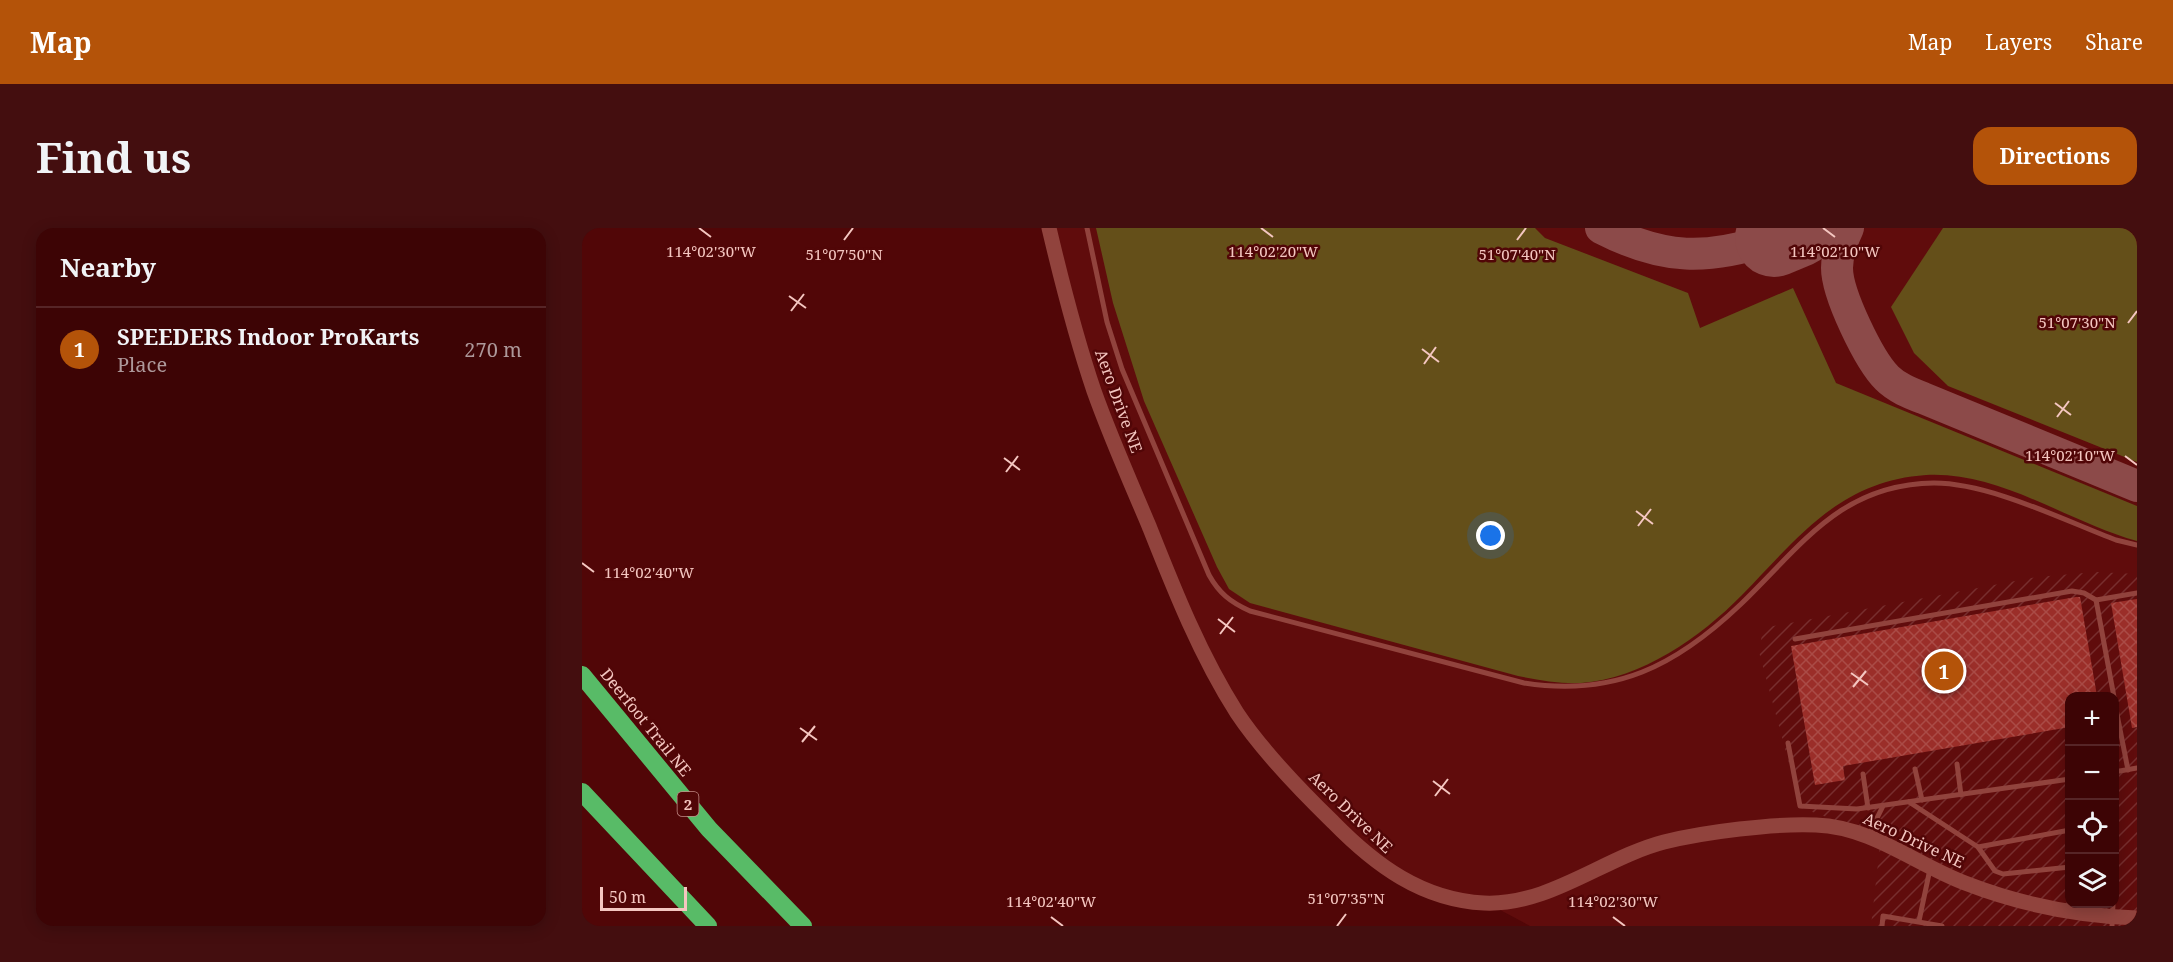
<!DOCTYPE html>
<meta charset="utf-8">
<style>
body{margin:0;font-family:"Noto Serif",serif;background:#440e0f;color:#f1f3f6}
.controls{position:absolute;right:18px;bottom:18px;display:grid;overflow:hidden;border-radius:12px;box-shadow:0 3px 15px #0003}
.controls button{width:54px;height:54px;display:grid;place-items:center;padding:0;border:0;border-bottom:2px solid #562527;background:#3d0405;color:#f1f3f6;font:30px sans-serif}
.scale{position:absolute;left:18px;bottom:15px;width:87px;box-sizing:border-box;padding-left:6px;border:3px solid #f4c6c0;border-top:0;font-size:16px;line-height:21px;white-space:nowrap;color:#f4c6c0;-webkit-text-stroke:4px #510607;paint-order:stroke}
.you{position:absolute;left:909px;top:308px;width:21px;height:21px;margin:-15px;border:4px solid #fff;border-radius:50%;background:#1a73e8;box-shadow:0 0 0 9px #1a73e833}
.badge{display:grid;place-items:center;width:39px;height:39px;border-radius:50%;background:#b45309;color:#fff;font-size:20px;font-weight:700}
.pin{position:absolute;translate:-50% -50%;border:3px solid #fff;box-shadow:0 2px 6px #0006}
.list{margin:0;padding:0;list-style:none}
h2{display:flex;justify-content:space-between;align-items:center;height:78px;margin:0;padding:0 24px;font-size:26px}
h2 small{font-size:20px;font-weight:400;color:#ad989a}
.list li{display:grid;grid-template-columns:39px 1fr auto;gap:18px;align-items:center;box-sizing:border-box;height:84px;padding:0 24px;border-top:2px solid #562527}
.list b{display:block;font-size:22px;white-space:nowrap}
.list p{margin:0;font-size:20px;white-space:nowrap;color:#ad989a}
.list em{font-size:20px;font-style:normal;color:#ad989a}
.icon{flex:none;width:33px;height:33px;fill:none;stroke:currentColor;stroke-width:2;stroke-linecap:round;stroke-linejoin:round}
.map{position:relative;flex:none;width:1555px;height:698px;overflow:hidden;border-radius:18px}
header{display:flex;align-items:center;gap:36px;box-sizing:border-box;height:84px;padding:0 30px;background:#b45309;color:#fff}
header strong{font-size:28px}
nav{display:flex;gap:33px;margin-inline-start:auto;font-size:21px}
.intro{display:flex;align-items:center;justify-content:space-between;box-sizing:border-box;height:144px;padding:0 36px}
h1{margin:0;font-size:42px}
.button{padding:15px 27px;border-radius:18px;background:#b45309;color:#fff;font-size:21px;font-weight:700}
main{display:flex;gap:36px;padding:0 36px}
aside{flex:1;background:#3d0405;border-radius:18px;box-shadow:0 3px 15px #0003}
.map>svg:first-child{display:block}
.built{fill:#600c0c;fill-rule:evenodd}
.industrial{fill:url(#industrial-furrows);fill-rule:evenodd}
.green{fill:#644f19}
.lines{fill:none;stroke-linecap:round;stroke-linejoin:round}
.taxiway{stroke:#8c4a49;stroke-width:32}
.runway{stroke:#8c4a49;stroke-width:78}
.building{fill:url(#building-cross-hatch)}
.lane{stroke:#91433d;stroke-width:5}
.secondary{stroke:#91433d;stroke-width:15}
.highway{stroke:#58bb67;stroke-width:18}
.ticks{fill:none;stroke:#f4c6c0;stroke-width:2}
.labels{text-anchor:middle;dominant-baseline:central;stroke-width:5;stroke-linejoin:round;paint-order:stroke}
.shield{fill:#510607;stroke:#c38c88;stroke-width:1.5}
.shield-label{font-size:15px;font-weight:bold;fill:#f4c6c0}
.street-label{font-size:16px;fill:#f4c6c0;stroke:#510607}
.ticks-label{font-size:15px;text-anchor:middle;fill:#f4c6c0;stroke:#510607;stroke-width:5;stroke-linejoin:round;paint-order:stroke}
</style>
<header>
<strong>Map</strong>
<nav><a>Map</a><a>Layers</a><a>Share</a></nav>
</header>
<div class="intro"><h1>Find us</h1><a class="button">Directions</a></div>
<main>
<aside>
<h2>Nearby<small></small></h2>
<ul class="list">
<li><span class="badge">1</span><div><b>SPEEDERS Indoor ProKarts</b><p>Place</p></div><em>270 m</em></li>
</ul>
</aside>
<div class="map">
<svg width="1555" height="698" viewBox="0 0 1555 698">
<defs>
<pattern id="industrial-furrows" width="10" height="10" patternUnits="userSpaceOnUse" patternTransform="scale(1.5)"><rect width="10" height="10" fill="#600c0c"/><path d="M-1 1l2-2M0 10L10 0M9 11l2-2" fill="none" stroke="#772e2e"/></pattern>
<pattern id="building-cross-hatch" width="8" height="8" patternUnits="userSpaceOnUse" patternTransform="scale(1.5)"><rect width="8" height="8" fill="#9b2e29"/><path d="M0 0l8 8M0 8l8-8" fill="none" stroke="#aa4b46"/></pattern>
</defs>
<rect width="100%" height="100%" fill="#510607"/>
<path class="built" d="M 465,0 L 1555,0 L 1555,698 L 948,698 L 907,676 L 872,672 L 802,640 L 657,487 L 555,270 ZM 1488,469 L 1532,469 L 1532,676 L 1488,676 Z"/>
<path class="industrial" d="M 1514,344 L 1555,346 L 1555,698 L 1289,698 L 1299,608 L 1219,580 L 1177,424 L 1181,400 L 1455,349 ZM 1488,469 L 1532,469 L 1532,676 L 1488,676 Z"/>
<g class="green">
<path d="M 514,0 L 953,0 L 963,10 L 1106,65 L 1118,100 L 1211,60 L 1254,155 L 1555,278 L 1555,313 C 1486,294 1418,243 1344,247 C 1257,253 1216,310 1160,367 C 1119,409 1059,451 999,455 C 978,456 957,452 936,448 L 668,375 L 647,361 L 635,339 L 562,173 L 531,75 Z"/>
<polygon points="1361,0 1555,0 1555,234 1366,158 1332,125 1309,79"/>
</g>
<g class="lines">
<g class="taxiway">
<path d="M 1019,0 C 1081,32 1126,33 1192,10"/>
<path d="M 1266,0 C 1260,13 1255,26 1255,40 C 1255,66 1287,132 1305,150 C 1315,160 1328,165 1341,170 L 1555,258"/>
</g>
<polyline class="runway" points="1192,10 1216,0"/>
</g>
<g class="building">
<polygon points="1494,369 1498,369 1515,468 1488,468 1488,499 1261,538 1263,552 1233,557 1209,418"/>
<polygon points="1555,371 1555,499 1550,500 1529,375"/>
</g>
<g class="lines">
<g class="lane">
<path d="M 505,0 L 525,94 L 540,141 L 627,347 C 637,365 648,374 668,383 L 942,455 C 1033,469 1094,438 1159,376 C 1220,317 1259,256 1352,255 C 1408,255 1481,292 1534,312 L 1555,317"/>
<polyline points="1514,372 1555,365"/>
<polyline points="1213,411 1490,363 1502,365 1514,372 1532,469"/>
<polyline points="1532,471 1546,542"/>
<polyline points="1206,515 1218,578 1275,581 1488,551"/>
<polyline points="1375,536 1379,567"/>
<polyline points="1333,541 1340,572"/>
<polyline points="1532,544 1555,540"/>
<polyline points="1281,546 1286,580"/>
<polyline points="1327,574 1396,619 1413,643 1421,646 1488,639"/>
<polyline points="1287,606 1301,578"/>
<polyline points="1396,619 1488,602"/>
<polyline points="1337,693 1348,641"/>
<polyline points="1300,698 1301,688 1360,698"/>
<polyline points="1530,698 1531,676"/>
</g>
<path class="secondary" d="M 467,0 C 480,55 494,110 512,163 C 528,208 548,253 567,298 C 592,361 618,427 655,485 C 681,524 717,561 751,594 C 793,637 840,672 902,675 C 967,678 1021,630 1082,614 C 1122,604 1193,595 1234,597 C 1290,599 1333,636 1383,655 C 1437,676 1497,688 1555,690"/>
<g class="highway">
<polyline points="0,447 127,601 221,698"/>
<polyline points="0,564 126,698"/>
</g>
</g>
<path class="ticks" d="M 117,0 L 129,9M 679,0 L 691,9M 1241,0 L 1253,9M 262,12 L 271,0M 935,12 L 944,0M 207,68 L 224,80M 209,83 L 222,66M 1546,95 L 1555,83M 840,121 L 857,134M 842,136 L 854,119M 1473,175 L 1489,187M 1475,189 L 1487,173M 1543,228 L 1555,237M 422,230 L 438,242M 424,244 L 436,228M 1054,283 L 1071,296M 1056,298 L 1069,281M 0,335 L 12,344M 636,391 L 653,404M 638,406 L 651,389M 1269,445 L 1286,457M 1271,459 L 1284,443M 218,500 L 235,512M 220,514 L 233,498M 851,553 L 868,566M 853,568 L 866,551M 469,689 L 481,698M 1031,689 L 1043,698M 755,698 L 764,686"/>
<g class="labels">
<rect class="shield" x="95.5" y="564" width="21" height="24" rx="4.5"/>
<g class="shield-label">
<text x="106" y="576">2</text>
</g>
<g class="street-label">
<text transform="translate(537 173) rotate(70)">Aero Drive NE</text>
<text transform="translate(64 494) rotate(51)">Deerfoot Trail NE</text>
<text transform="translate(769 584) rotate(44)">Aero Drive NE</text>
<text transform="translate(1332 612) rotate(25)">Aero Drive NE</text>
</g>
</g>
<g class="ticks-label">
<text x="129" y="29">114°02'30"W</text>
<text x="691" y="29">114°02'20"W</text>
<text x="1253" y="29">114°02'10"W</text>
<text x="262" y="32">51°07'50"N</text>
<text x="935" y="32">51°07'40"N</text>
<text x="1495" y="100">51°07'30"N</text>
<text x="1488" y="233">114°02'10"W</text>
<text x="67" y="350">114°02'40"W</text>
<text x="764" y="676">51°07'35"N</text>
<text x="469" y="679">114°02'40"W</text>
<text x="1031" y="679">114°02'30"W</text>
</g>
</svg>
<div class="controls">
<button>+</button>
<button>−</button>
<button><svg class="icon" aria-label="locate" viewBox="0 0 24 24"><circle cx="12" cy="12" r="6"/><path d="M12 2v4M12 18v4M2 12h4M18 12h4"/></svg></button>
<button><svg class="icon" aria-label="layers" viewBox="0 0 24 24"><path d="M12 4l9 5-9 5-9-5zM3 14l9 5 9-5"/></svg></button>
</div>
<div class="scale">50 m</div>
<div class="you"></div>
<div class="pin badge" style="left:1362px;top:443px">1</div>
</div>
</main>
